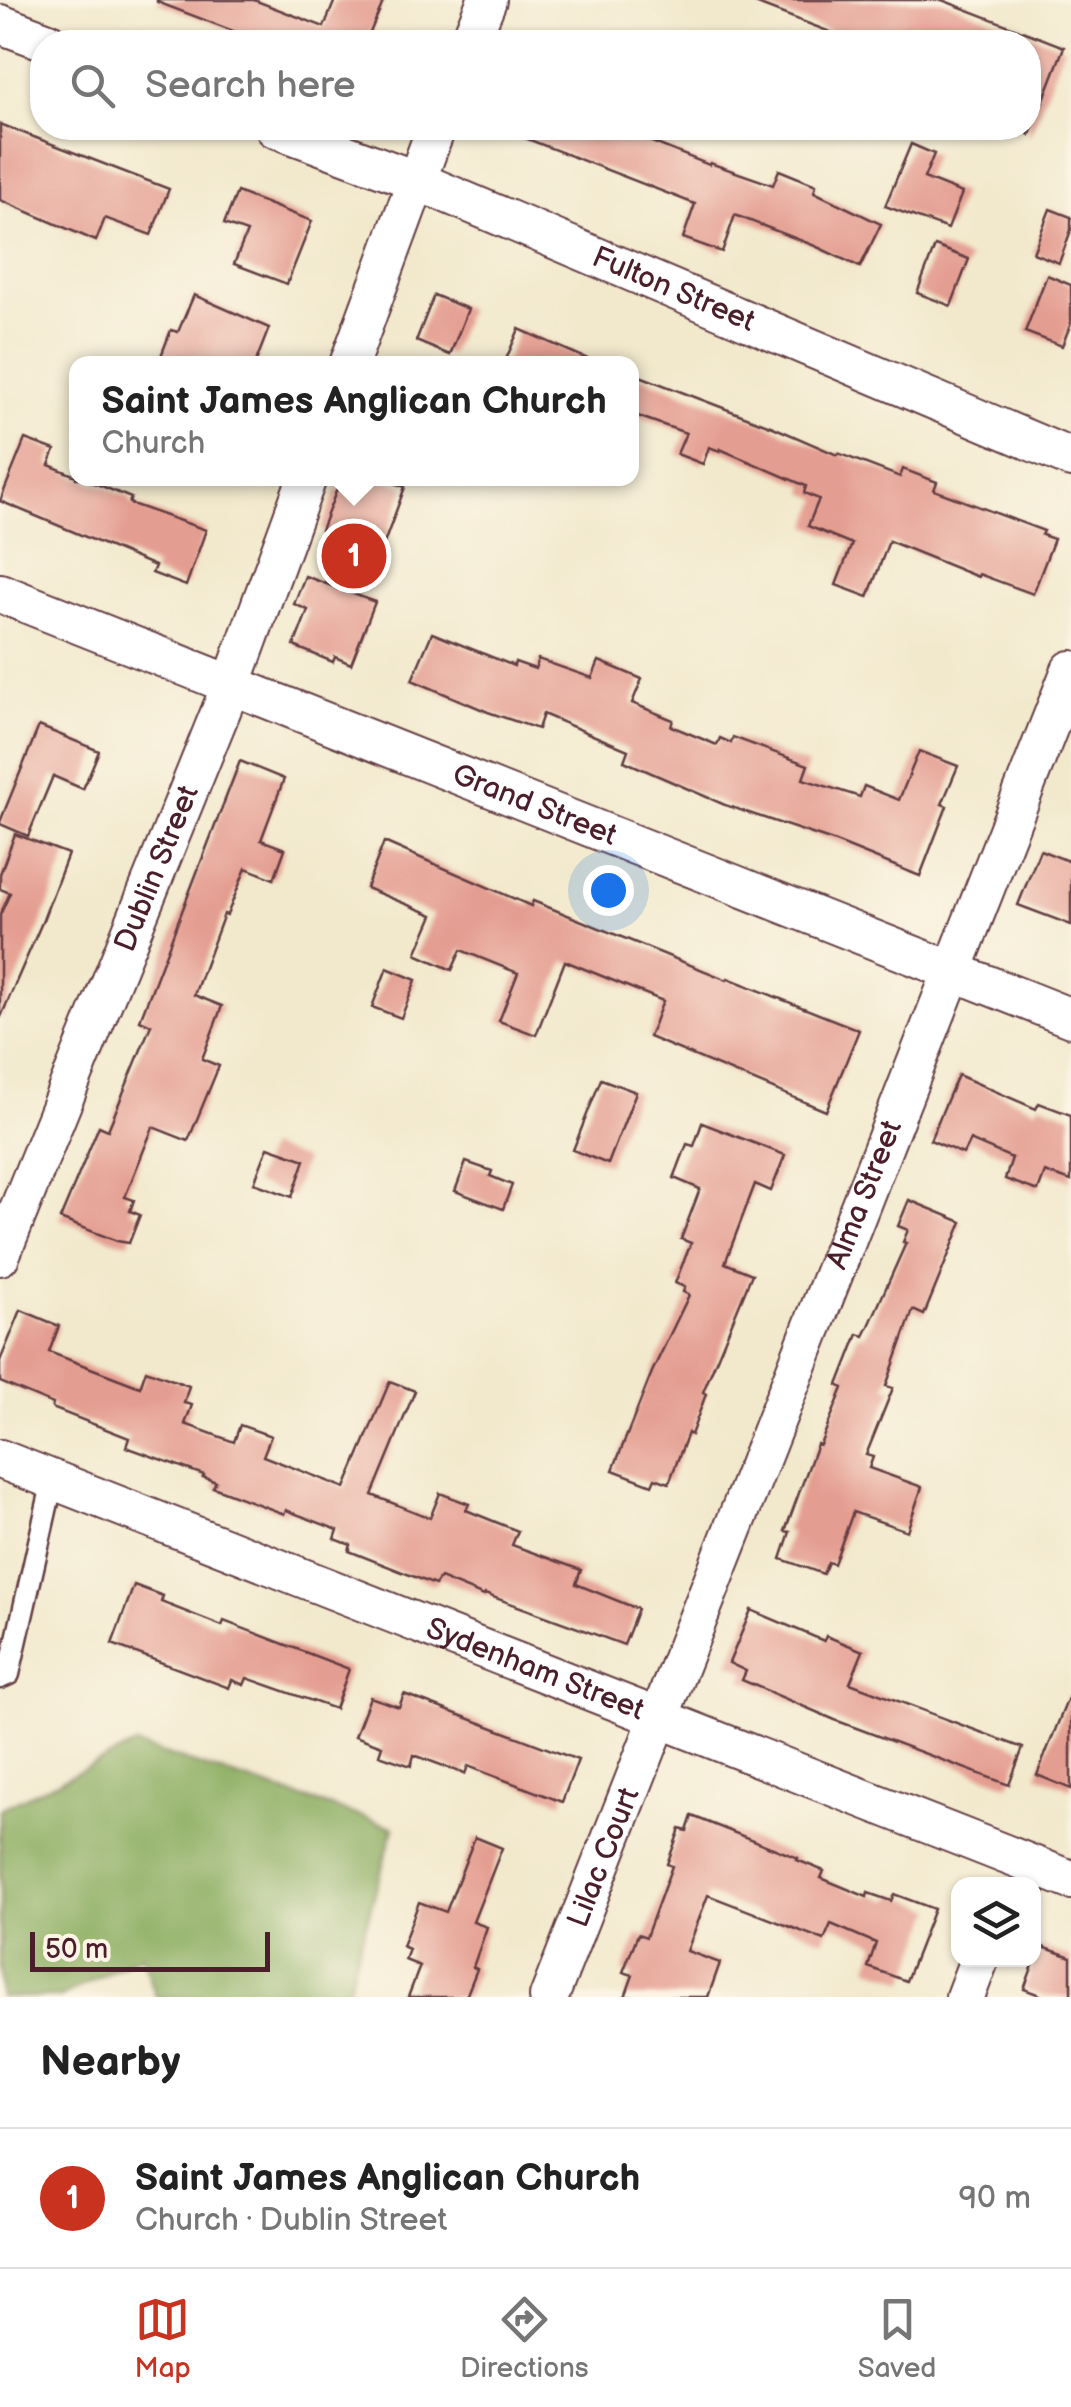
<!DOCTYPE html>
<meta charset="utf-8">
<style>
body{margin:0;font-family:"Balsamiq Sans",sans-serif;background:#f2f2f2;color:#222}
.controls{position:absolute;right:30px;bottom:30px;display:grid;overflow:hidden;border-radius:20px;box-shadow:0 2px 8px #0004}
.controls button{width:90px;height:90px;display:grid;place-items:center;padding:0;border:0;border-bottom:2px solid #e0e0e0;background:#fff;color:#222;font:50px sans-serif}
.scale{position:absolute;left:30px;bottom:25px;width:240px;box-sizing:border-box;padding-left:10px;border:5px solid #4a1f2b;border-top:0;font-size:28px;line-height:35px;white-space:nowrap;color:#4a1f2b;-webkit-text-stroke:8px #fcf5e5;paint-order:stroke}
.you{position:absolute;left:608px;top:890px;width:35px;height:35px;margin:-25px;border:8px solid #fff;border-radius:50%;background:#1a73e8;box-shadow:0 0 0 15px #1a73e833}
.badge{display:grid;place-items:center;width:65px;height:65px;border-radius:50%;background:#c8321e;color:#fff;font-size:32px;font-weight:700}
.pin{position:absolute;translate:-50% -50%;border:5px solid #fff;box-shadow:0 2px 10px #0006}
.popup{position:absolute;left:69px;top:356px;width:570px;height:130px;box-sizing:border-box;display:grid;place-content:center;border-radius:20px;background:#fff;filter:drop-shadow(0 2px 8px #0005);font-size:32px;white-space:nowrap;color:#767676}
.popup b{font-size:38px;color:#222}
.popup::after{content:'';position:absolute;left:50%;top:100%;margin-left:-20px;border:20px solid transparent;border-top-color:#fff}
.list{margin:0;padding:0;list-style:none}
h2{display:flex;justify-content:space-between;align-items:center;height:130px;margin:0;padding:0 40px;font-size:42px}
h2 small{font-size:32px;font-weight:400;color:#767676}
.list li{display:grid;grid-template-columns:65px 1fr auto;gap:30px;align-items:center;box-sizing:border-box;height:140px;padding:0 40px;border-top:2px solid #e0e0e0}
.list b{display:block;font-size:38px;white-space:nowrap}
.list p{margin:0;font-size:32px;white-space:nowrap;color:#767676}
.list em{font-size:32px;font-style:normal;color:#767676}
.icon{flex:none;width:55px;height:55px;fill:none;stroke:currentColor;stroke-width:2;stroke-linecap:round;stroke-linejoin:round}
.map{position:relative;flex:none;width:1071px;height:1997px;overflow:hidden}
.search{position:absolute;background:#fff;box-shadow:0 2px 8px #0004;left:30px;right:30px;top:30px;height:110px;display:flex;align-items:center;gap:25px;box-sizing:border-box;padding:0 35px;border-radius:40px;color:#767676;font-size:38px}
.sheet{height:270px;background:#fff}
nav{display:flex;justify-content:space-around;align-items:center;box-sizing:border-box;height:140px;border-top:2px solid #e0e0e0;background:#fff;font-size:28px;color:#767676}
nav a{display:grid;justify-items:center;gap:5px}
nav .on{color:#c8321e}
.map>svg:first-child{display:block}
.forest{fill:#8cae62;stroke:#6b6646;stroke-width:2.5}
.building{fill:#e49d91}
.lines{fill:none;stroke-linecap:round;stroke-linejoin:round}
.service-casing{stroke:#633d43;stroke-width:25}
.minor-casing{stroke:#633d43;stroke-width:42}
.service{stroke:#fff;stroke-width:20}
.minor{stroke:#fff;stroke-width:38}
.labels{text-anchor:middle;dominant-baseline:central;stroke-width:10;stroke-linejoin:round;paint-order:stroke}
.street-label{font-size:30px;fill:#4a1f2b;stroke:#fcf5e5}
</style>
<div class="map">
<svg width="1071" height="1997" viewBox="0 0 1071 1997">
<rect width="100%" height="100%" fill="#fcf5e5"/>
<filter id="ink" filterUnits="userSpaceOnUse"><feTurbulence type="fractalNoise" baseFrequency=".01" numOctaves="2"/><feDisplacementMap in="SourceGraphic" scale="20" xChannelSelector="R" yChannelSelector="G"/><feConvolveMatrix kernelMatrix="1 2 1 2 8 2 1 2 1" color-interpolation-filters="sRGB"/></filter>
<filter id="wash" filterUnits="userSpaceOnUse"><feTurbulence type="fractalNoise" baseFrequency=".0048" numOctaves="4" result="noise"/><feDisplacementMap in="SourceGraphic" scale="40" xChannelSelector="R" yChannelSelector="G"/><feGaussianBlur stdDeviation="2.25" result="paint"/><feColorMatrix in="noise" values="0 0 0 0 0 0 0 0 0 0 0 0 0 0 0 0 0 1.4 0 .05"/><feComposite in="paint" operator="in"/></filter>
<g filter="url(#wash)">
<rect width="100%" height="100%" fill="#f2e9cd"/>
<polygon class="forest" points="135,1745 394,1827 345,1997 156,1997 142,1955 61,1997 0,1997 0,1809"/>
<g id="blocks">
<g class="building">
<polygon points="157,0 254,0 324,27 335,0 384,0 366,42 262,42 157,2"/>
<polygon points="752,0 942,0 1064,47 1030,135 1028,134 1028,42 856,42 752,2"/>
<polygon points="0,124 169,189 151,235 105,218 96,241 0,200"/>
<polygon points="504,128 617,128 709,165 710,163 773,185 779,170 816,185 814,192 881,224 860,267 815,246 735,215 722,252 683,238 695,204 504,130"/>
<polygon points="911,144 934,154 924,178 962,193 948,229 885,206"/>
<polygon points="237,192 312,221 287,284 234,264 247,232 224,224"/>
<polygon points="1050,209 1071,217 1071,230 1059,263 1033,253"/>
<polygon points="935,246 969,259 951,306 917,293"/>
<polygon points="1047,275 1071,285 1071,323 1062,346 1025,332"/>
<polygon points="194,295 269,328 255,364 158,364 171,330 178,332"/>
<polygon points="434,295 468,309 450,355 416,341"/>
<polygon points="519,329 599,364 504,364"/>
<polygon points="632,373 773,427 837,455 838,453 900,477 903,469 937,482 934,490 1044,531 1042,535 1054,539 1033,594 979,574 978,577 889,541 868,597 836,585 852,544 808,526 819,499 804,493 806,486 720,449 720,451 709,447 703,464 677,454 686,433 632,414"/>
<polygon points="25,439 55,450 49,465 76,476 76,478 82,478 131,498 129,503 206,530 186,586 152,573 155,566 0,501"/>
<polygon points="360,478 382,478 405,487 380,554 321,530 337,489 354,495"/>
<polygon points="305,576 375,602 351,664 335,657 333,662 294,646 308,610 294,604"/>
<polygon points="432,633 514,666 515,662 535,669 538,659 592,678 599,661 642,679 632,703 673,720 671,726 717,745 720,738 731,743 733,737 808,765 803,779 860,797 864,786 899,800 919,751 958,766 942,804 947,806 920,876 833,841 725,805 624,761 628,750 543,714 538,729 488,712 412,680"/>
<polygon points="39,726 99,751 83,789 53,776 28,836 0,824 0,822"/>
<polygon points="240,761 284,779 261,840 285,849 274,879 246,868 227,915 224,914 194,995 222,1006 202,1059 219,1066 188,1141 153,1127 125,1197 134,1200 130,1211 140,1215 129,1243 117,1241 60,1219 99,1126 108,1130 151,1025 140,1020"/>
<polygon points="15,834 68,854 43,920 0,1019 0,915 10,893 0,889 0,874"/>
<polygon points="384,842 531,906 533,901 727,980 728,978 859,1030 826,1111 649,1037 663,1001 565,961 536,1035 499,1021 518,973 461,950 452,970 416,954 433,915 366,888"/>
<polygon points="1040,850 1071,862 1071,925 1018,905"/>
<polygon points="387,968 416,980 401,1018 372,1007"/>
<polygon points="958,1075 1036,1109 1039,1103 1071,1115 1071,1181 1045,1172 1038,1191 1005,1179 1012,1158 970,1140 963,1154 930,1140"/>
<polygon points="601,1079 636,1092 608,1164 573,1150"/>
<polygon points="702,1123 785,1155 771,1191 755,1184 725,1263 752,1274 703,1392 706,1394 691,1435 688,1433 669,1483 655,1478 652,1485 613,1470 652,1372 689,1295 683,1292 685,1287 675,1283 691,1243 681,1239 700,1189 674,1178 687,1144 694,1146"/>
<polygon points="268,1147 305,1160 292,1197 254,1183"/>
<polygon points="466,1162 492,1171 490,1176 512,1185 503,1209 455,1191"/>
<polygon points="909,1200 962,1222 924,1315 913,1310 886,1386 893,1388 866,1455 873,1457 869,1468 922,1487 907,1531 853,1512 834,1564 828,1562 823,1574 781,1559 790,1532 785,1531 817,1444 820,1445 843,1388 838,1385 858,1334 864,1336 869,1326 906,1243 903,1242 908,1230 898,1226"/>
<polygon points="21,1310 59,1326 49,1352 140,1387 146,1370 189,1386 184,1403 192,1405 185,1424 234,1442 240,1425 271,1436 263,1456 345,1488 390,1381 415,1391 372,1495 430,1518 440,1493 469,1504 466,1510 518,1531 512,1545 581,1570 576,1584 638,1609 624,1645 485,1594 484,1596 440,1578 435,1585 349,1551 351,1545 335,1539 338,1530 286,1510 284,1514 213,1487 216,1482 203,1477 204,1475 126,1447 129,1438 52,1408 53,1404 0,1382 0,1361"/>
<polygon points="134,1585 163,1596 161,1602 222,1626 224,1621 349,1669 335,1709 247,1678 244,1685 232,1680 229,1688 112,1644"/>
<polygon points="751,1610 824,1641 826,1636 863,1651 850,1683 1023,1748 1009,1785 835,1720 742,1680 746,1671 729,1663"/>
<polygon points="1070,1693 1071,1693 1071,1789 1037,1775"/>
<polygon points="404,1694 578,1760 562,1802 468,1766 465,1774 414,1755 411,1766 379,1755 382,1746 355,1736 370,1697 399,1707"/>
<polygon points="692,1816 798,1858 797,1860 824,1871 821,1878 867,1897 868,1893 891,1901 894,1894 934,1909 906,1981 868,1967 876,1943 831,1924 824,1940 708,1895 687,1951 720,1963 708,1997 625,1997 633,1975 623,1972 638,1934 646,1937 672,1866 667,1864 680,1829 687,1831"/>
<polygon points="475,1837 502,1848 473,1922 487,1927 473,1967 477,1969 466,1997 408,1997 420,1966 405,1960 409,1949 402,1946 419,1902 446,1912"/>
<polygon points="1040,1946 1071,1957 1071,1997 1045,1997 1024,1989"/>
</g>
</g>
</g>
<g filter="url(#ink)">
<use href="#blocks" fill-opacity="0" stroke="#633d43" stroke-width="2.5"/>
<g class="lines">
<g class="service-casing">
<polyline id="service" points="0,1678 9,1674 53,1480"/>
</g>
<g class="minor-casing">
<g id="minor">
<polyline points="0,24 48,42"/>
<polyline points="470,42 487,0"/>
<path id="s1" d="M 275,128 L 415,180 L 1071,458"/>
<polyline points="349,364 436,128"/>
<path id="s2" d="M 0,593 L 1071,1018"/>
<path id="s3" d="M 0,1256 L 231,686 L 307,478"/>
<path id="s4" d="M 0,1459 L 1071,1880"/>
<path id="s5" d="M 549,1997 L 1071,670"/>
<polyline points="965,1997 979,1960"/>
</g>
</g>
<use href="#service" class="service"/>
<use href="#minor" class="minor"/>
</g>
</g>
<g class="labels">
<g class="street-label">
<text stroke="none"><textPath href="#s1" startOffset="430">Fulton Street</textPath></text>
<text stroke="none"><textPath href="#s2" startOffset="575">Grand Street</textPath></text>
<text stroke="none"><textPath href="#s3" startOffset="418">Dublin Street</textPath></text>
<text stroke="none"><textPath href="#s5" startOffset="862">Alma Street</textPath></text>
<text stroke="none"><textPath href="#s4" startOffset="575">Sydenham Street</textPath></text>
<text stroke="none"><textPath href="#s5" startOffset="150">Lilac Court</textPath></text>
</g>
</g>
</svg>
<div class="controls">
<button><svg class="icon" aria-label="layers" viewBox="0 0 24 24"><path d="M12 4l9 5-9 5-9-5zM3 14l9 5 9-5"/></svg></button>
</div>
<div class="scale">50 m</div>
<div class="you"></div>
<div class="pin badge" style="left:354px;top:556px">1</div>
<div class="popup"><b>Saint James Anglican Church</b>Church</div>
<div class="search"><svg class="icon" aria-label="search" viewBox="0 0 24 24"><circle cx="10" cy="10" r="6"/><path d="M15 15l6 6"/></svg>Search here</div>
</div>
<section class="sheet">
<h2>Nearby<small></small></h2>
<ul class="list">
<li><span class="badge">1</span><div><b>Saint James Anglican Church</b><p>Church · Dublin Street</p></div><em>90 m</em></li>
</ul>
</section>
<nav>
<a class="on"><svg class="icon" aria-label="map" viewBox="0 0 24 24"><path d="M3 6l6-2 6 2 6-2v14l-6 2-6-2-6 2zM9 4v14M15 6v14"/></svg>Map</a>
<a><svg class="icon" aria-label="directions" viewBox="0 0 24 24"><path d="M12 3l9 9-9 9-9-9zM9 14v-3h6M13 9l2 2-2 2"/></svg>Directions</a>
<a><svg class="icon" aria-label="saved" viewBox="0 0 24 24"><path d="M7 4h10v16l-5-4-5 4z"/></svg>Saved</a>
</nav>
